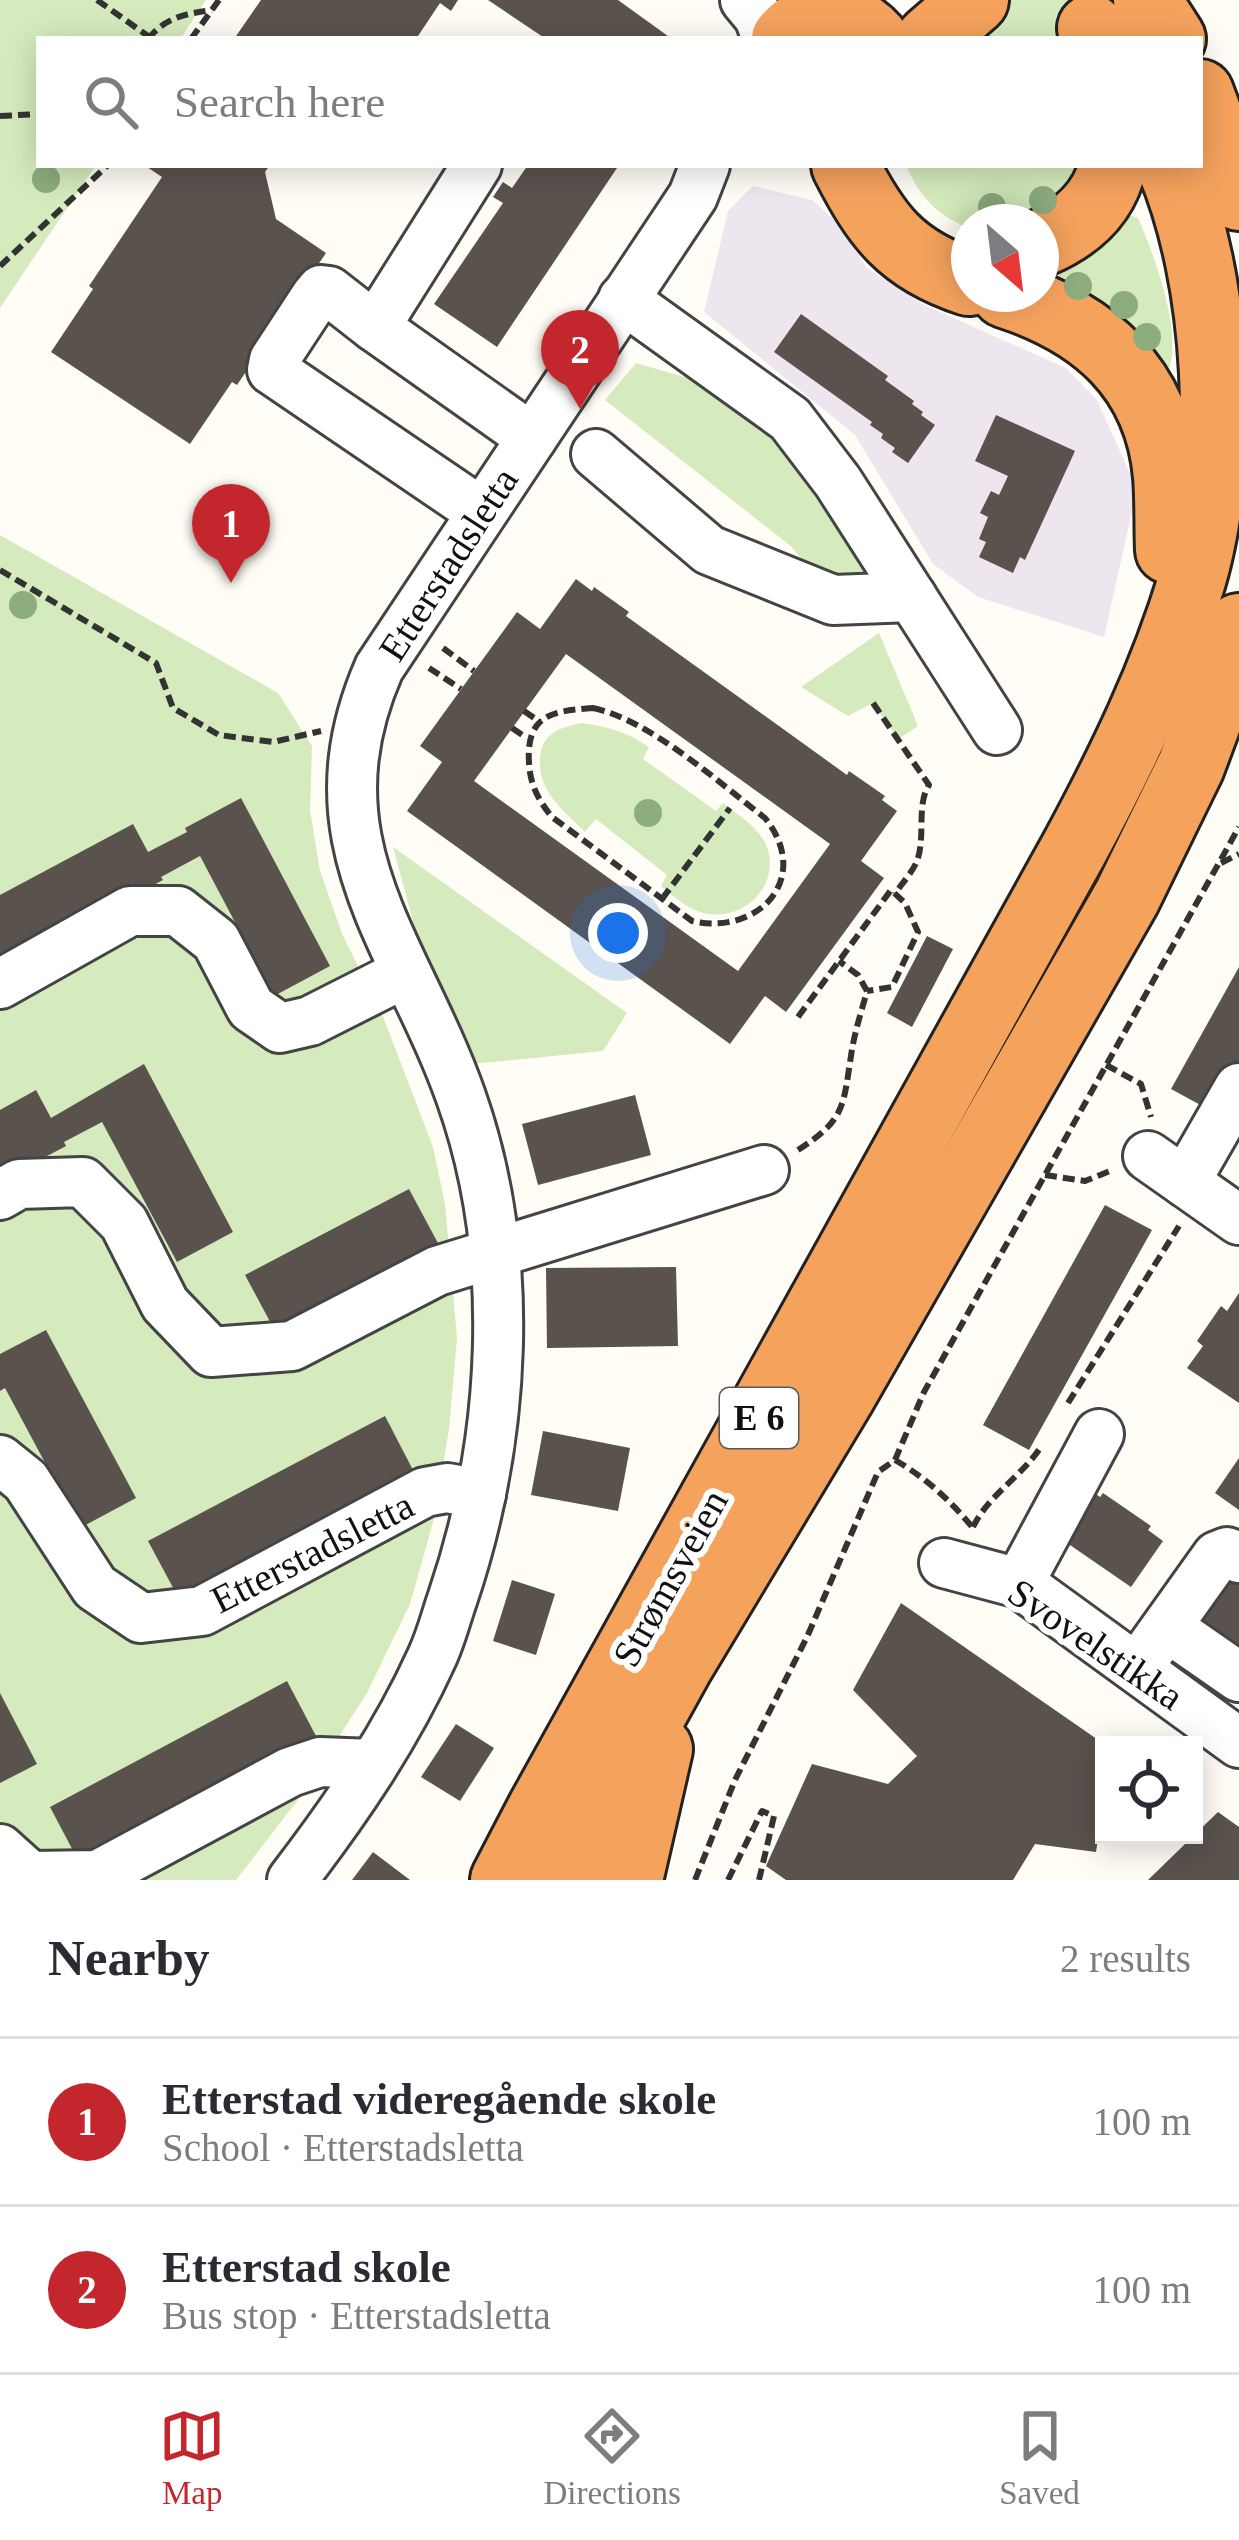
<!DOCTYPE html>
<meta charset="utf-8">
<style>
body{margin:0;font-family:"Times New Roman",serif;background:#f2f2f3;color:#2b2b33}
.controls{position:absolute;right:36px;bottom:36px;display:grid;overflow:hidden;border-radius:0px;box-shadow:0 6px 30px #0003}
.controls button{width:108px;height:108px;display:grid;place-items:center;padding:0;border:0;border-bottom:3px solid #e1e1e2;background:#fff;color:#2b2b33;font:60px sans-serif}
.compass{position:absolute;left:951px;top:204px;width:108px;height:108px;border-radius:50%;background:#fff;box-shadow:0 6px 30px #0003;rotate:152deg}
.you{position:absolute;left:618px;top:933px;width:42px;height:42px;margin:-30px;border:9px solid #fff;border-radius:50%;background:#1a73e8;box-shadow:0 0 0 18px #1a73e833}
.badge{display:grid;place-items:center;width:78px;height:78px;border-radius:50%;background:#c4262e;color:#fff;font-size:39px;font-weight:700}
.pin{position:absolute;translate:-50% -99px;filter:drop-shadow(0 3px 6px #0008)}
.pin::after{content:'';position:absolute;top:63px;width:42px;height:36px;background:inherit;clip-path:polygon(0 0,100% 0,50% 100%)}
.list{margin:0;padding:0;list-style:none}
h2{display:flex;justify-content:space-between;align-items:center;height:156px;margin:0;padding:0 48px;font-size:51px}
h2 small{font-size:39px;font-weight:400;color:#7c7c81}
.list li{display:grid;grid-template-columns:78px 1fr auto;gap:36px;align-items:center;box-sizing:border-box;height:168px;padding:0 48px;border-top:3px solid #e1e1e2}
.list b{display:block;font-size:45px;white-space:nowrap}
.list p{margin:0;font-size:39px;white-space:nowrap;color:#7c7c81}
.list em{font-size:39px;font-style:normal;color:#7c7c81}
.icon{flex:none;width:66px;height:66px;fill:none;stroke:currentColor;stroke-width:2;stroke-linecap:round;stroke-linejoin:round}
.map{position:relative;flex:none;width:1239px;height:1880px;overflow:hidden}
.search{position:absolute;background:#fff;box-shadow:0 6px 30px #0003;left:36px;right:36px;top:36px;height:132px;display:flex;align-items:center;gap:30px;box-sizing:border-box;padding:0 42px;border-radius:0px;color:#7c7c81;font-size:45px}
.sheet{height:492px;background:#fff}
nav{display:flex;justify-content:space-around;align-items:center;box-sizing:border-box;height:168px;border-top:3px solid #e1e1e2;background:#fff;font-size:33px;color:#7c7c81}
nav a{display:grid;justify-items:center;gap:6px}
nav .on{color:#c4262e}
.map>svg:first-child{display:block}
.industrial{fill:#eee6ef}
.green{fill:#d5ebbd}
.building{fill:#5a524d;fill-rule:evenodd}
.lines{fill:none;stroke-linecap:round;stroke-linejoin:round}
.minor-casing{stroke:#444;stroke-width:54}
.highway-casing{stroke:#222;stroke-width:72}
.path{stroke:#333;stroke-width:6;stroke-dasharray:12 6;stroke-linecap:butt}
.minor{stroke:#fff;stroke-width:48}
.highway{stroke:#f5a25d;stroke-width:66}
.tree{fill:#8dad7f}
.labels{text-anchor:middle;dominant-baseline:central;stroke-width:12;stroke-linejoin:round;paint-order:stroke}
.shield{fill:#fff;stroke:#585858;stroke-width:3}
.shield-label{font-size:36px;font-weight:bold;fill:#111}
.street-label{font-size:39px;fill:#111;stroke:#fff}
</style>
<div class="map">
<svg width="1239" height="1880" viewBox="0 0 1239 1880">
<rect width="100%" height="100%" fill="#fffdf5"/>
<polygon class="industrial" points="753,186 812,200 835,220 867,268 922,304 1066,368 1097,400 1137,489 1104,637 978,597 933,564 855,435 704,312 728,211"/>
<g class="green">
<polygon points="0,0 206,0 180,39 39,39 39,165 96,165 0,308"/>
<polygon points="997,0 1129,0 1077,39 953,39"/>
<path d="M 906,165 L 1096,165 L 1041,222 L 969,222 L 969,228 C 937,216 919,196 906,165 Z"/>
<path d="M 1118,212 L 1138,218 C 1154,254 1185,338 1167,374 L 1050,289 L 1043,272 Z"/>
<polygon points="636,363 705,383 778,439 817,480 865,572 851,585 813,574 792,547 605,400"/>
<polygon points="0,535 278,693 312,746 310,810 320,871 343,936 382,1014 433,1147 445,1204 457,1338 449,1429 434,1519 410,1604 367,1693 301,1796 236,1880 0,1880"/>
<polygon points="879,633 918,726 898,739 873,703 848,716 801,687"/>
<path d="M 581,723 C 606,726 627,732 649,747 L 643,759 L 716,811 L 723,803 C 739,816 762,829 768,850 C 779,891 738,924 700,912 C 686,908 673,895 661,886 L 667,875 L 596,819 L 585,832 C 564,811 537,791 540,758 C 541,748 544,739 553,733 C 560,728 572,725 581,723 Z"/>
<polygon points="393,847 627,1013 603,1051 472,1064 424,962"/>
</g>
<g class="building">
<polygon points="261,0 458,0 451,11 440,3 416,39 234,39"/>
<polygon points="488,0 618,0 672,39 546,39"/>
<polygon points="144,165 270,165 265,172 276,219 326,253 237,385 232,382 190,444 51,352 93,289 89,286 162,177"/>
<polygon points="528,165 619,165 497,347 434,304 503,203 493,197 503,182 512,188"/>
<polygon points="801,314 888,376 885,380 914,401 912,404 923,412 921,415 935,425 908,463 892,452 895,448 881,438 883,434 870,425 872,422 774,352"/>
<polygon points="996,415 1075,451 1025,560 1020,557 1013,573 979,557 986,542 979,539 988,517 980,513 991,491 999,495 1008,476 975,461"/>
<path d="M 576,579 L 592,591 L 594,587 L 629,612 L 626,616 L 847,775 L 849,771 L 885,796 L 882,800 L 897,811 L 861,861 L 884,878 L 786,1012 L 765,996 L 730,1044 L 407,811 L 442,762 L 420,746 L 517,612 L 540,629 ZM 566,654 L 830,844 L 738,971 L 474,781 Z"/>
<polygon points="241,798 330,966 274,996 200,856 161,877 163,880 0,967 0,895 133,824 148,852 187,832 185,828"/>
<polygon points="927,936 953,949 912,1027 887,1013"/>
<polygon points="1239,967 1239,1073 1217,1114 1171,1089"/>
<polygon points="144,1064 233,1232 177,1262 102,1122 64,1142 66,1146 0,1181 0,1110 36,1090 51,1118"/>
<polygon points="635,1095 651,1155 538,1185 522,1124"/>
<polygon points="409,1189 439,1245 275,1331 245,1275"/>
<polygon points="1105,1205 1152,1230 1029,1450 983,1425"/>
<polygon points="676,1267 678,1346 547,1348 546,1268"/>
<polygon points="1239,1293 1239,1403 1187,1368 1203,1346 1197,1341 1221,1306 1227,1311"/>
<polygon points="46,1330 136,1498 80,1528 5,1388 0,1391 0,1354"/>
<polygon points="385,1416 414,1472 178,1597 148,1541"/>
<polygon points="543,1431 630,1448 618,1511 531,1495"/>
<polygon points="1239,1458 1239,1510 1215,1493"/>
<polygon points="1084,1486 1100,1497 1103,1493 1151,1526 1148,1530 1163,1541 1131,1587 1051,1532"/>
<polygon points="1226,1574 1239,1583 1239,1660 1190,1626"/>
<polygon points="512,1580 555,1594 536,1655 493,1641"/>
<polygon points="901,1603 1104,1744 1104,1801 1096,1852 1035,1844 1013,1880 786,1880 766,1866 812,1764 888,1784 917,1756 853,1690"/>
<polygon points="287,1681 316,1736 79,1862 50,1807"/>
<polygon points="0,1693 37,1764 0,1783"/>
<polygon points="456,1724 494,1748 460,1801 421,1777"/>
<polygon points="1218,1812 1239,1827 1239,1880 1148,1880"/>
<polygon points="373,1852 410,1880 352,1880"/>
</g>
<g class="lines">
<g class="minor-casing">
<g id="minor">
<polyline points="745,0 759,17 767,39"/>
<polyline points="623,299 790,419 838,482 997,730"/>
<polyline points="375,327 477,165"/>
<polyline points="596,454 709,550 833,600 912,597"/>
<polyline points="481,512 272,370 274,360 316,296 321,290 329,291 375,327 532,438"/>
<polyline points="0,984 130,911 178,911 216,941 251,1008 280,1028 310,1021 405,973"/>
<polyline points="1148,1156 1239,1220"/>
<polyline points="1185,1182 1239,1088"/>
<polyline points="0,1195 19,1184 83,1182 124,1223 165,1304 211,1352 292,1346 437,1271 764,1170"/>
<polyline points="0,1460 26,1481 95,1587 141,1618 202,1611 425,1492 447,1488 481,1494"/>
<polyline points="944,1563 1019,1583 1239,1743"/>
<polyline points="1019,1583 1099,1434"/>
<polyline points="1167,1627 1239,1677"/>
<polyline points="1137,1668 1217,1556 1227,1552 1239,1558"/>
<polyline points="0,1849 30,1876 98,1875 290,1772 320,1762 373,1764"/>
<path d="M 292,1880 C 345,1811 396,1737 432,1657 C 441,1638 446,1617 453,1597 C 506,1440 517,1255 461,1097 C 406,942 303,843 379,668 L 693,196 L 705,165"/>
</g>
</g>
<g class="highway-casing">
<g id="highway">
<polyline points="1147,0 1172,39"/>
<polyline points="1091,28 1098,39"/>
<path d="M 785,39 C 810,8 849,10 875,39"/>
<polyline points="930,39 975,0"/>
<polyline points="1200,93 1239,197"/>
<path d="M 845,165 C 876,226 901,260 969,282"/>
<path d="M 1041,243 C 1076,228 1104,204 1113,165"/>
<path d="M 1005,294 C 1094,323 1158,377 1167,476 C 1169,501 1168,526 1169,550"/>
<path d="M 504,1880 L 541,1809 L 1074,849 C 1121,762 1163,676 1192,580 C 1228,459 1219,281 1170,165"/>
<polyline points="561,1880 679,1666 842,1395 1127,897 1191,766 1226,672 1239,627"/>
<polyline points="629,1880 659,1749"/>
</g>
</g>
<g class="path">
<polyline points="97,0 148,36"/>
<path d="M 148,39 C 166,17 185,14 212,10"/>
<polyline points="191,39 219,0"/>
<polyline points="0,116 39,114"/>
<polyline points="0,266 108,165"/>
<polyline points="0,570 156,663 173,708 219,735 273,742 321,731"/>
<polyline points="443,648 474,671"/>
<polyline points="429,668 461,689"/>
<path d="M 873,703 L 929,785 C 916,805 926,837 917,861 C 912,873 902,883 895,894"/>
<path d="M 593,708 C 650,720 718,782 765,818 C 813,878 759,936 692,921 L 552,817 C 538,800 530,784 529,763 C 526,715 551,711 593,708 Z"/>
<polyline points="524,711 540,722"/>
<polyline points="512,728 527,738"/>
<polyline points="1221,863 1239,854"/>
<polyline points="662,899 730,808"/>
<polyline points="798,1017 891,890 905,903 918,932 892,987 867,991"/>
<polyline points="1106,1065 1141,1084 1151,1117"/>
<path d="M 798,1150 C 845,1120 843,1107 851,1056 C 854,1034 861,1013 867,991 L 858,975 L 839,961"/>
<polyline points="1045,1175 1085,1181 1110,1171"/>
<polyline points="1068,1403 1179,1226"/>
<path d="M 895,1460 C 926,1478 950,1500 973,1528"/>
<path d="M 973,1527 C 989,1494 1023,1476 1042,1445"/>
<polyline points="695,1880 735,1780 807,1637 878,1472 895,1460 924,1392 1239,827"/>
<polyline points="728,1880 762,1811 774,1816 759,1880"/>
</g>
<use href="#minor" class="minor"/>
<use href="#highway" class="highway"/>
</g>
<g class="tree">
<circle cx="46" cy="179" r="14"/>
<circle cx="1043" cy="200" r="14"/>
<circle cx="992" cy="207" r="14"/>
<circle cx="1078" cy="286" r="14"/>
<circle cx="1124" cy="305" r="14"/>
<circle cx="1147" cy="337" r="14"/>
<circle cx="23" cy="605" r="14"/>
<circle cx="648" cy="813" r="14"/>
</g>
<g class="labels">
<rect class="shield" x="720" y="1388" width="78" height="60" rx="9"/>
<g class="shield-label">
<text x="759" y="1418">E 6</text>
</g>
<g class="street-label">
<text transform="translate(448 564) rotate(-57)">Etterstadsletta</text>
<text transform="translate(312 1552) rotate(-27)">Etterstadsletta</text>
<text transform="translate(670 1578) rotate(-61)">Strømsveien</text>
<text transform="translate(1096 1644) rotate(34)">Svovelstikka</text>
</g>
</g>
</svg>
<div class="controls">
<button><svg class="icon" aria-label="locate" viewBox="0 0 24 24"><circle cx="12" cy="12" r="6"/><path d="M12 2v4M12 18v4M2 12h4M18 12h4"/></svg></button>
</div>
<svg class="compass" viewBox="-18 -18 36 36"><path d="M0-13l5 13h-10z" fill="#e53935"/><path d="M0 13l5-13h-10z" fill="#7c7c81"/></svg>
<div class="you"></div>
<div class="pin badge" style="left:231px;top:583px">1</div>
<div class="pin badge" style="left:580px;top:409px">2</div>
<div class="search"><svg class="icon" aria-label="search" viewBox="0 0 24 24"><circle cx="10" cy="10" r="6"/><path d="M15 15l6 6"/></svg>Search here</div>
</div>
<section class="sheet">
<h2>Nearby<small>2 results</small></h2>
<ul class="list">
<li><span class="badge">1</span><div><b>Etterstad videregående skole</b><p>School · Etterstadsletta</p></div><em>100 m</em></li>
<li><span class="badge">2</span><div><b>Etterstad skole</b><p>Bus stop · Etterstadsletta</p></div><em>100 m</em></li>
</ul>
</section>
<nav>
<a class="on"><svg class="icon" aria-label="map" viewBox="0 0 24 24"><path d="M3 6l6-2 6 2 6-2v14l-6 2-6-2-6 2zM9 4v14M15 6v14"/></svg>Map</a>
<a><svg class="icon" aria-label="directions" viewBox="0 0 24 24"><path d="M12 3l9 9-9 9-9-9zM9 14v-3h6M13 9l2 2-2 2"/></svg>Directions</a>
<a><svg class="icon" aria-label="saved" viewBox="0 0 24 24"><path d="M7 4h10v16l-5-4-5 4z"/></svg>Saved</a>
</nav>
